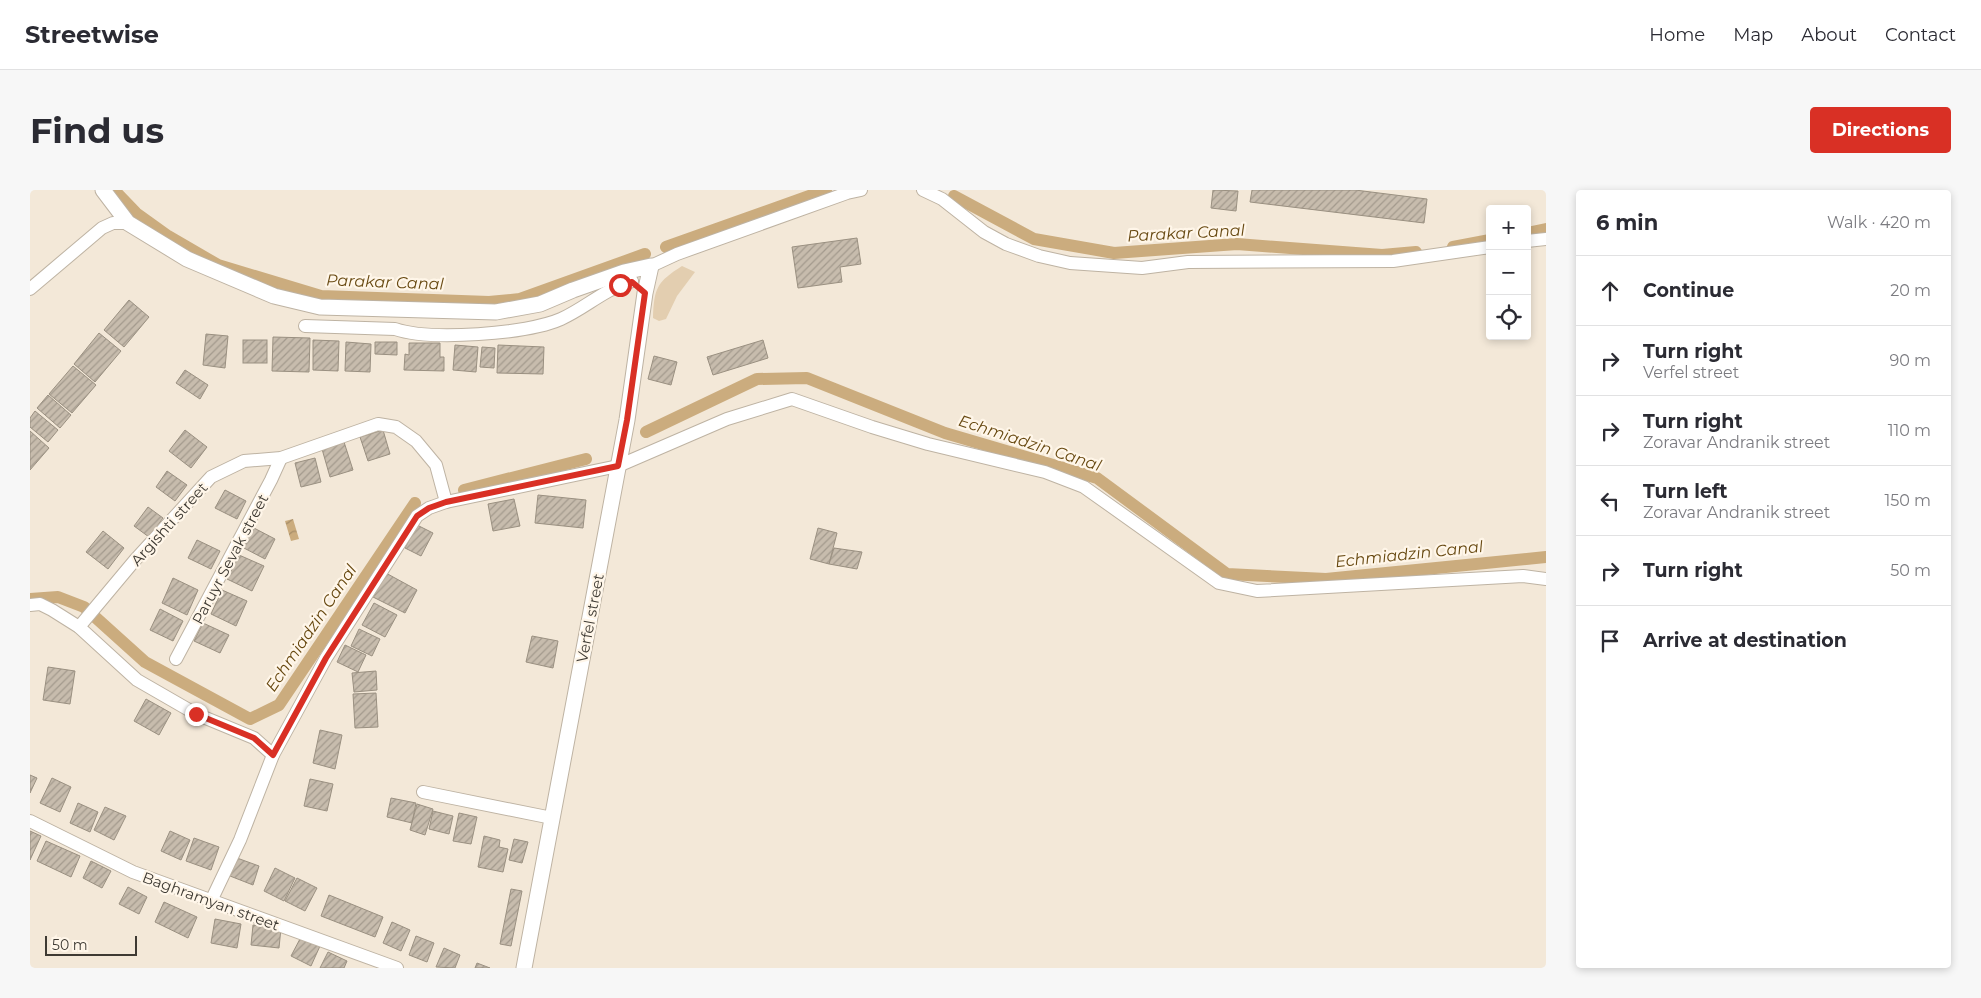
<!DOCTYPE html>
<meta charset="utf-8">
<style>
body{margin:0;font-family:Montserrat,sans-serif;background:#f7f7f7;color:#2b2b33}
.controls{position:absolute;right:15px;top:15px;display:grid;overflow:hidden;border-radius:5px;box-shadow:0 2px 8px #0003}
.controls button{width:45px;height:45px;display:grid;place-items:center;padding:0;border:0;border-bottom:1px solid #e1e1e2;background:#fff;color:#2b2b33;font:25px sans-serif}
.scale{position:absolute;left:15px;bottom:12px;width:92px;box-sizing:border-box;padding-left:5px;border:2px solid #3e3a33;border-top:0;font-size:14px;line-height:18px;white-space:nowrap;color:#3e3a33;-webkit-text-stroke:4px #fff6e9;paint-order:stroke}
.stop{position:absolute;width:15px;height:15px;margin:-11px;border:4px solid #d93025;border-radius:50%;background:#fff}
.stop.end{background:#d93025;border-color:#fff;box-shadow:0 1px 5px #0008}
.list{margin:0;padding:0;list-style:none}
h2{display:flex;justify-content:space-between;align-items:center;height:65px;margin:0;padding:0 20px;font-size:21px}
h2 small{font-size:16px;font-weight:400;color:#7c7c81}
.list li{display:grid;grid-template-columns:32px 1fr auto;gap:15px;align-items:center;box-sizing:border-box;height:70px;padding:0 20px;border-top:1px solid #e1e1e2}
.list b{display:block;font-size:19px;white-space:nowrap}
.list p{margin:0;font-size:16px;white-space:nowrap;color:#7c7c81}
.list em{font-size:16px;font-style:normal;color:#7c7c81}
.icon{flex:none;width:28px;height:28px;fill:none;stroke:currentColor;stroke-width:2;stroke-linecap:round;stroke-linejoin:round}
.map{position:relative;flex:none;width:1516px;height:778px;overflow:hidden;border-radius:5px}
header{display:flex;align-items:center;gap:30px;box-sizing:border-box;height:70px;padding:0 25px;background:#fff;border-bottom:1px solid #e1e1e2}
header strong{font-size:24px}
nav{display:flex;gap:28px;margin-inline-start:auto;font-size:18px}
.intro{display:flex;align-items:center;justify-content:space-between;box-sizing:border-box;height:120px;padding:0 30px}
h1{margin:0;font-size:35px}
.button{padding:12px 22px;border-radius:5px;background:#d93025;color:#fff;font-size:18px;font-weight:700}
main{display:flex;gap:30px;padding:0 30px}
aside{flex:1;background:#fff;border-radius:5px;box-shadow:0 2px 8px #0003}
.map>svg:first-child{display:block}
.green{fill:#e3ceb0}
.water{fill:url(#water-waves)}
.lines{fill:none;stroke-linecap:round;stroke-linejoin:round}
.canal{stroke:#cbac7e;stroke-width:12}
.building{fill:url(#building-hatch);stroke:#9a9081}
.minor-casing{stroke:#beb3a3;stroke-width:14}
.tertiary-casing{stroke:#beb3a3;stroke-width:17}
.minor{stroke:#fff;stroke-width:12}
.tertiary{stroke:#fff;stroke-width:15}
.route{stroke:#d93025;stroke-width:6}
.labels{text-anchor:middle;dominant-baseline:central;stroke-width:4.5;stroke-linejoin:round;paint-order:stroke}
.street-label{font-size:15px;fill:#3e3a33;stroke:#fff6e9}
.water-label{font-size:16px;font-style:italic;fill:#674810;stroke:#fff6e9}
</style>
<header>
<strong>Streetwise</strong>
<nav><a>Home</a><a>Map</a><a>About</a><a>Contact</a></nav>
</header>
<div class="intro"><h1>Find us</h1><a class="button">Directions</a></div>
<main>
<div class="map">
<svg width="1516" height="778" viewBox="0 0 1516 778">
<defs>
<pattern id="water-waves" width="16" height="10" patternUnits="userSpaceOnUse" patternTransform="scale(1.25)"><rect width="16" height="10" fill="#cbac7e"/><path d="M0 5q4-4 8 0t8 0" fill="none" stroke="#a68d68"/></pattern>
<pattern id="building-hatch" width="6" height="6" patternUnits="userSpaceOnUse" patternTransform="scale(1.25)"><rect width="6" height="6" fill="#c7bcad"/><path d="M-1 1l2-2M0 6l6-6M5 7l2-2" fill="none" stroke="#a39a8d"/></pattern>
</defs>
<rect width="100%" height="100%" fill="#f3e8d8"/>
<path class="green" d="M 652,76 L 665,82 L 647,106 L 636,129 L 629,131 L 623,128 C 624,98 627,92 652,76 Z"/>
<polygon class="water" points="263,329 269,349 261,351 255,331"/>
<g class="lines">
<g class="canal">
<polyline points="84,0 106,23 138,46 188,75 291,106 459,112 490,109 615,64"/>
<polyline points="924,6 1004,49 1084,63 1207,54 1352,65 1386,62"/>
<polyline points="1497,43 1516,39"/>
<polyline points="636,57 796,0"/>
<polyline points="1423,57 1460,50"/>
<polyline points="616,242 727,189 777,188 915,243 1067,288 1197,384 1296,389 1516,367"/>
<polyline points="434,300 556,269"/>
<polyline points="0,409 28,407 54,417 115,472 220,529 249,515 385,313"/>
</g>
</g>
<g class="building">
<polygon points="1183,0 1208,1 1206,21 1181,18"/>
<polygon points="1222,0 1325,0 1397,9 1394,33 1220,12"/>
<polygon points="827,48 831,74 810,77 812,92 768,98 762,57"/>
<polygon points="99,110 119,127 94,157 74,140"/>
<polygon points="69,143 91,161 65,192 44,174"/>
<polygon points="176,144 198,146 195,178 173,175"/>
<polygon points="243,147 280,148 279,182 242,181"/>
<rect x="213" y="150" width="24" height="23"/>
<polygon points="283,150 309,151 308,181 283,180"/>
<polygon points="733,150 738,168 683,185 677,167"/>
<polygon points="316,152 341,154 340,182 315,181"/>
<polygon points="345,152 367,152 367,165 345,164"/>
<polygon points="379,153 410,153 410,167 414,167 414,181 374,180 375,164 379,165"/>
<polygon points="425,155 448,157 446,182 423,180"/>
<polygon points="468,155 514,157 513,184 467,183"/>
<polygon points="452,157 465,158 464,178 450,177"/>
<polygon points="624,166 647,172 641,195 618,189"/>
<polygon points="43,176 66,195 42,223 19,204"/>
<polygon points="155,180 178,195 170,209 146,193"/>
<polygon points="18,205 41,225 30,238 7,218"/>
<polygon points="5,221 28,240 18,252 0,237 0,228"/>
<polygon points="155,240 177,257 161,278 139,261"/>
<polygon points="353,240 360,264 338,271 330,247"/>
<polygon points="0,241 19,258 0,280"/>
<polygon points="314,252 323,280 300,287 292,259"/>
<polygon points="285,268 291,292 271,297 265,273"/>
<polygon points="137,281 157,295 145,311 126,297"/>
<polygon points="195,300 216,311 207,329 185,318"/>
<polygon points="508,305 556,310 553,338 505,333"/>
<polygon points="484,309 490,336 463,341 458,314"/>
<polygon points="118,317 133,328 119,347 104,336"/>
<polygon points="387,335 403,343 391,366 375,358"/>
<polygon points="222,337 245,349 235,369 212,357"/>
<polygon points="788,338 807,343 799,374 780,369"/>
<polygon points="73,341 94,358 78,379 56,362"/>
<polygon points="167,350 190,361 181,379 158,368"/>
<polygon points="804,358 832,362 827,379 799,374"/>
<polygon points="209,365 234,376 222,401 197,389"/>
<polygon points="354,382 387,400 375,423 341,406"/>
<polygon points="143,388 168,400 157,425 132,413"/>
<polygon points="192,400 217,411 206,436 181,424"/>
<polygon points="344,413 367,425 355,447 332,435"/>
<polygon points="130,419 153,431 143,451 120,440"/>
<polygon points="173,433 199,445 190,463 164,451"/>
<polygon points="329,439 350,449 342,466 321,456"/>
<polygon points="502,446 528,451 523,478 496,472"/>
<polygon points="315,455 336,465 328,482 307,472"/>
<polygon points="18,477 45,481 40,514 13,510"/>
<polygon points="346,481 347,500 324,502 322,483"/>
<polygon points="346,503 348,537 325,538 323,504"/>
<polygon points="116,509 141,523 129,545 104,531"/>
<polygon points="290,540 312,545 305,579 283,573"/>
<polygon points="0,585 7,588 0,603"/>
<polygon points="22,588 41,597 30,622 10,613"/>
<polygon points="280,589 303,594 297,621 274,616"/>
<polygon points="361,608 386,613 382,633 357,627"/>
<polygon points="48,613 68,622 60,642 40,633"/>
<polygon points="387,614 403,619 395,645 380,640"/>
<polygon points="75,617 96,626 84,650 64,640"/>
<polygon points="403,621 423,626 419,644 399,639"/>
<polygon points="429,623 447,627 441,654 423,651"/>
<polygon points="0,641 11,646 0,670"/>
<polygon points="140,641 160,650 151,670 131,661"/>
<polygon points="454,646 470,650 469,657 478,659 473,682 448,677"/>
<polygon points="164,648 189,657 181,680 156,671"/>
<polygon points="484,649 498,652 492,673 479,670"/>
<polygon points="16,651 50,666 41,687 7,671"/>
<polygon points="207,668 229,676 223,695 200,686"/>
<polygon points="61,671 81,681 72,698 53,688"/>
<polygon points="245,678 265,688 254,711 234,701"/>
<polygon points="267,688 287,698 275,721 255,711"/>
<polygon points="98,697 117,707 109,724 89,714"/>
<polygon points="481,699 492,701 481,756 470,754"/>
<polygon points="299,705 353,727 345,747 291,726"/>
<polygon points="134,712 167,727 158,748 125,732"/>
<polygon points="185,729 211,734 207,758 181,753"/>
<polygon points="362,732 380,740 371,761 353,753"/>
<polygon points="223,735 251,738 249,758 221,755"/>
<polygon points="386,746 404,753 397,772 379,765"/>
<polygon points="271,747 290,756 281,776 261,766"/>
<polygon points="414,758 430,765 425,778 406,777"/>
<polygon points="298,762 317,771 314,778 290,778"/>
<polygon points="447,773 460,778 445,778"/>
</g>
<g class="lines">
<g class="minor-casing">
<g id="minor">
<polyline points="893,0 912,9 954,42 976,54 1009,66 1040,73 1112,78 1158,72 1363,71 1460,57"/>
<polyline points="1497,51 1516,49"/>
<polyline points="621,76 647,64 817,3 831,0"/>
<polyline points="0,99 72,38 83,33 98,33"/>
<path d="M 275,136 L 365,139 C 400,151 497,144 531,129 C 557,117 573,100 602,91"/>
<polyline points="0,415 10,414 22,420 49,437 107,490 166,524 224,548 243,565"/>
<polyline points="49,437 105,370 181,287 214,271 251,268 348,234 366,237 386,251 406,275 416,312"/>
<polyline points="146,469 241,290 251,268"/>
<polyline points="393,602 522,628"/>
<polyline points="0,631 103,682 367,778"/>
<polyline points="181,711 210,650 243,565 296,468 387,326 399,318 416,312 588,276 697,229 762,209 842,237 898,254 1015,282 1054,297 1189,393 1227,401 1493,386 1516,389"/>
</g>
</g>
<g class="tertiary-casing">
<polyline id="tertiary" points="73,0 98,33 157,69 244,106 290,117 466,122 510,114 543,100 594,82 621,76 615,103 597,230 494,778"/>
</g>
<use href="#minor" class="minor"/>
<use href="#tertiary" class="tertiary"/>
</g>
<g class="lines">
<polyline class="route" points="166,524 224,548 243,565 296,468 387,326 399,318 416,312 588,276 597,230 615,103 602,92 590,95"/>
</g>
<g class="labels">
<g class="street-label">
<text transform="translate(139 334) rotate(-48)">Argishti street</text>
<text transform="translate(200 369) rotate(-62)">Paruyr Sevak street</text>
<text transform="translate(560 428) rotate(-79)">Verfel street</text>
<text transform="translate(181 711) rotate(20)">Baghramyan street</text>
</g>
<g class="water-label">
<text transform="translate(1156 43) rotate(-3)">Parakar Canal</text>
<text transform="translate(355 92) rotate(2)">Parakar Canal</text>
<text transform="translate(1000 253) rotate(18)">Echmiadzin Canal</text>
<text transform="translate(1379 364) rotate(-6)">Echmiadzin Canal</text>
<text transform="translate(281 438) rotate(-56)">Echmiadzin Canal</text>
</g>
</g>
</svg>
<div class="controls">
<button>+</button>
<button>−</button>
<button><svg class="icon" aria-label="locate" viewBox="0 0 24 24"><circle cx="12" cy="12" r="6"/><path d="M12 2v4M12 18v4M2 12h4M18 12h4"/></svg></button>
</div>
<div class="scale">50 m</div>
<div class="stop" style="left:590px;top:95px"></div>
<div class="stop end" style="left:166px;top:524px"></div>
</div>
<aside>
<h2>6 min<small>Walk · 420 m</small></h2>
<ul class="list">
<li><svg class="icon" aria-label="ahead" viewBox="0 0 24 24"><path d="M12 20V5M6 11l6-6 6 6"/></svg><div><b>Continue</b></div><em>20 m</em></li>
<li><svg class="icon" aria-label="right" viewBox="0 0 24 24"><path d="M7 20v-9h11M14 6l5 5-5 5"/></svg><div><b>Turn right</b><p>Verfel street</p></div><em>90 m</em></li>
<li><svg class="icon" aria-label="right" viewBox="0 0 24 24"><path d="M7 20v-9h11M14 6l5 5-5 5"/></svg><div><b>Turn right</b><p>Zoravar Andranik street</p></div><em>110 m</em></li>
<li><svg class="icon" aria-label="left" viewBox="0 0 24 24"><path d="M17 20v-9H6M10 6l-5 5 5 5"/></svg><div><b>Turn left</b><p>Zoravar Andranik street</p></div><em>150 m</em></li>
<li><svg class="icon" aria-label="right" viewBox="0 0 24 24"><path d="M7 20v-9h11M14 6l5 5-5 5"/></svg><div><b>Turn right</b></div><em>50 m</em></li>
<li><svg class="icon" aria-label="arrive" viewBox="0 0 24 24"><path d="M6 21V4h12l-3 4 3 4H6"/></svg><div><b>Arrive at destination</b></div></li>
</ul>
</aside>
</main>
